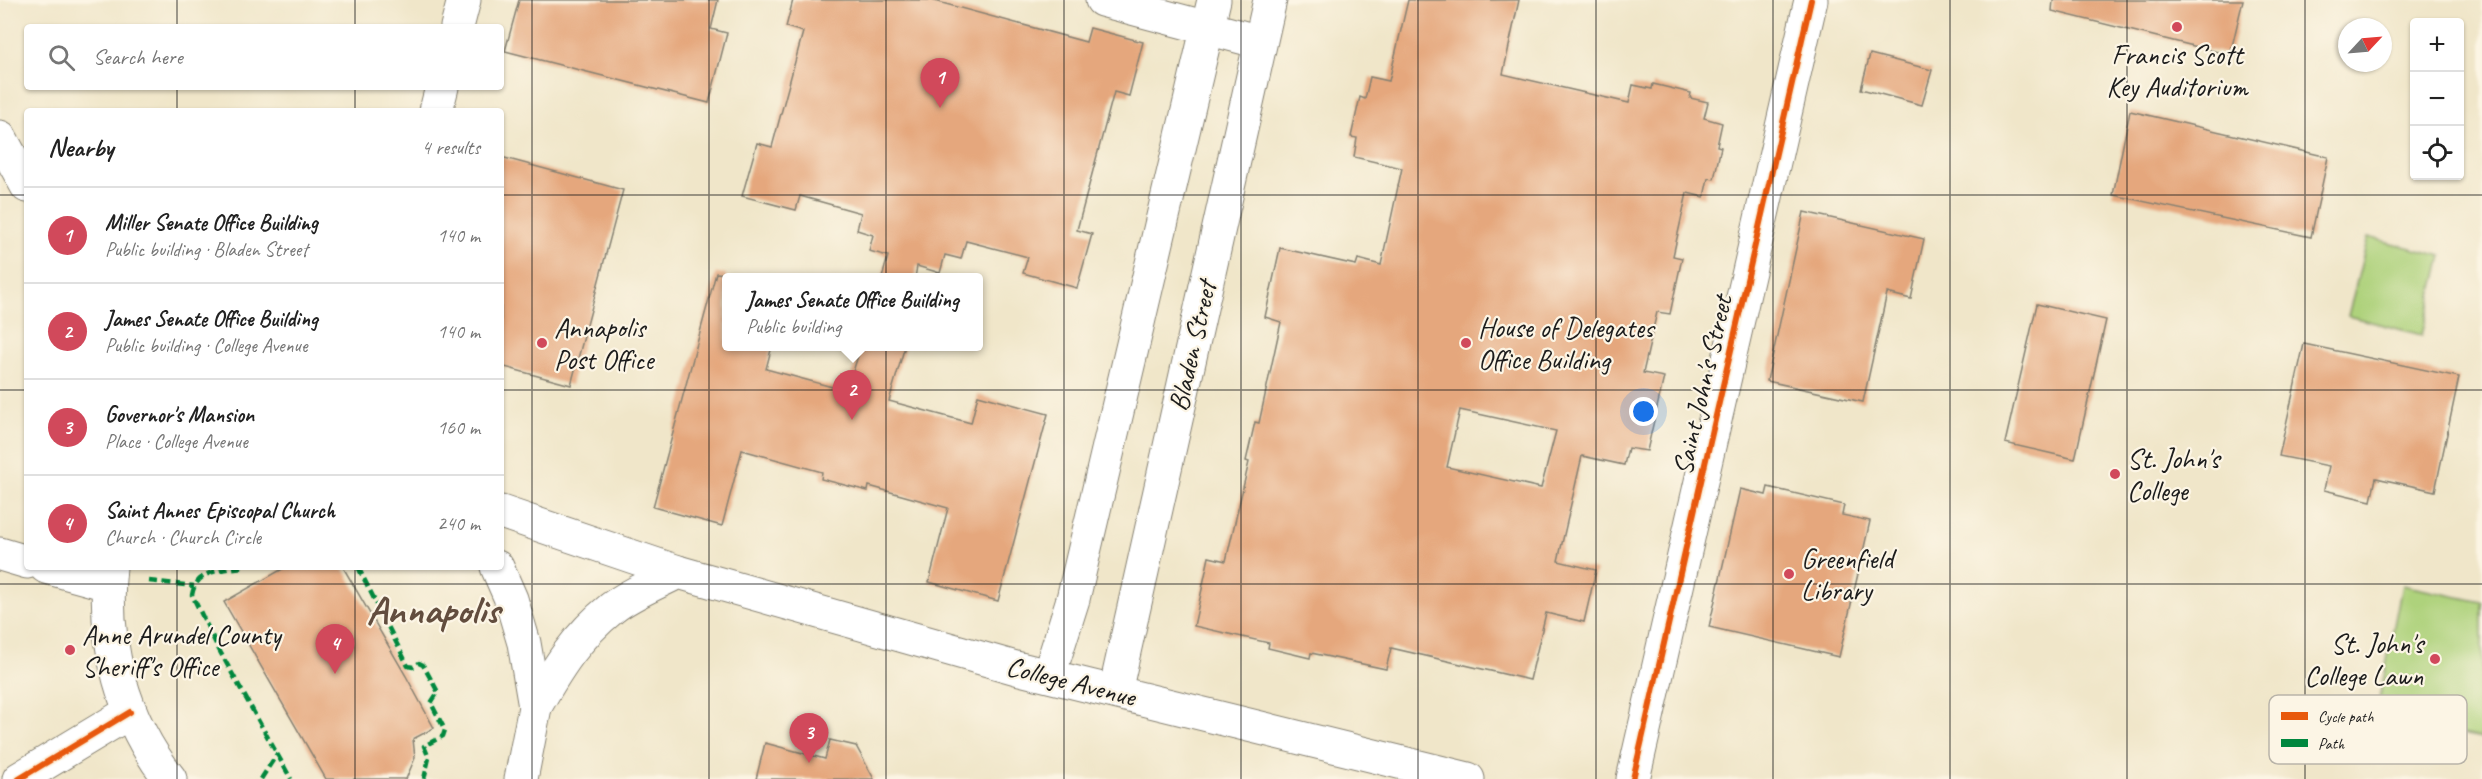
<!DOCTYPE html>
<meta charset="utf-8">
<style>
body{margin:0;font-family:Caveat,sans-serif;background:#f6f6f6;color:#222}
.controls{position:absolute;right:18px;top:18px;display:grid;overflow:hidden;border-radius:6px;box-shadow:0 2px 4px #0004}
.controls button{width:54px;height:54px;display:grid;place-items:center;padding:0;border:0;border-bottom:2px solid #e0e0e0;background:#fff;color:#222;font:30px sans-serif}
.compass{position:absolute;left:2338px;top:18px;width:54px;height:54px;border-radius:50%;background:#fff;box-shadow:0 2px 4px #0004;rotate:64deg}
.you{position:absolute;left:1644px;top:412px;width:21px;height:21px;margin:-15px;border:4px solid #fff;border-radius:50%;background:#1a73e8;box-shadow:0 0 0 9px #1a73e833}
.badge{display:grid;place-items:center;width:39px;height:39px;border-radius:50%;background:#d1495b;color:#fff;font-size:20px;font-weight:700}
.pin{position:absolute;translate:-50% -50px;filter:drop-shadow(0 2px 3px #0008)}
.pin::after{content:'';position:absolute;top:32px;width:21px;height:18px;background:inherit;clip-path:polygon(0 0,100% 0,50% 100%)}
.popup{position:absolute;left:722px;top:273px;width:261px;height:78px;box-sizing:border-box;display:grid;place-content:center;border-radius:6px;background:#fff;filter:drop-shadow(0 2px 4px #0005);font-size:20px;white-space:nowrap;color:#767676}
.popup b{font-size:22px;color:#222}
.popup::after{content:'';position:absolute;left:50%;top:100%;margin-left:-12px;border:12px solid transparent;border-top-color:#fff}
.list{margin:0;padding:0;list-style:none}
h2{display:flex;justify-content:space-between;align-items:center;height:78px;margin:0;padding:0 24px;font-size:26px}
h2 small{font-size:20px;font-weight:400;color:#767676}
.list li{display:grid;grid-template-columns:39px 1fr auto;gap:18px;align-items:center;box-sizing:border-box;height:96px;padding:0 24px;border-top:2px solid #e0e0e0}
.list b{display:block;font-size:22px;white-space:nowrap}
.list p{margin:0;font-size:20px;white-space:nowrap;color:#767676}
.list em{font-size:20px;font-style:normal;color:#767676}
.icon{flex:none;width:33px;height:33px;fill:none;stroke:currentColor;stroke-width:2;stroke-linecap:round;stroke-linejoin:round}
.map{position:relative;flex:none;width:2482px;height:779px;overflow:hidden}
.search{position:absolute;background:#fff;box-shadow:0 2px 4px #0004;left:24px;top:24px;width:480px;height:66px;display:flex;align-items:center;gap:15px;box-sizing:border-box;padding:0 21px;border-radius:6px;color:#767676;font-size:22px}
.panel{position:absolute;background:#fff;box-shadow:0 2px 4px #0004;left:24px;top:108px;width:480px;height:462px;border-radius:6px}
.map>svg:first-child{display:block}
.green{fill:#aed27b;stroke:#65774c;stroke-width:1.5}
.building{fill:#e5a77d;fill-rule:evenodd}
.lines{fill:none;stroke-linecap:round;stroke-linejoin:round}
.minor-casing{stroke:#868172;stroke-width:35}
.major-casing{stroke:#868172;stroke-width:35}
.minor{stroke:#fff;stroke-width:33}
.major{stroke:#fff;stroke-width:33}
.quiet{stroke:#00873e;stroke-width:4.5;stroke-dasharray:9 4.5;stroke-linecap:butt}
.cycleway-casing{stroke:#fcf5e5;stroke-width:10}
.cycleway{stroke:#e8590c;stroke-width:6}
.grid{fill:none;stroke:#1c1c1c;stroke-width:1.5;stroke-opacity:0.55}
.poi-dot{fill:#d1495b;stroke:#fcf5e5;stroke-width:2}
.labels{text-anchor:middle;dominant-baseline:central;stroke-width:4.5;stroke-linejoin:round;paint-order:stroke}
.poi-label{font-size:28px;fill:#1c1c1c;stroke:#fcf5e5;text-anchor:start}
.street-label{font-size:28px;fill:#1c1c1c;stroke:#fcf5e5}
.town-label{font-size:40px;font-weight:bold;fill:#624d3e;stroke:#fcf5e5}
.key{fill:#fcf5e5;stroke:#b9b4a9;stroke-width:1.5}
.key-label{font-size:16px;fill:#1c1c1c}
</style>
<div class="map">
<svg width="2482" height="779" viewBox="0 0 2482 779">
<rect width="100%" height="100%" fill="#fcf5e5"/>
<filter id="ink" filterUnits="userSpaceOnUse"><feTurbulence type="fractalNoise" baseFrequency=".0167" numOctaves="2"/><feDisplacementMap in="SourceGraphic" scale="12" xChannelSelector="R" yChannelSelector="G"/><feConvolveMatrix kernelMatrix="1 2 1 2 8 2 1 2 1" color-interpolation-filters="sRGB"/></filter>
<filter id="wash" filterUnits="userSpaceOnUse"><feTurbulence type="fractalNoise" baseFrequency=".008" numOctaves="4" result="noise"/><feDisplacementMap in="SourceGraphic" scale="24" xChannelSelector="R" yChannelSelector="G"/><feGaussianBlur stdDeviation="1.35" result="paint"/><feColorMatrix in="noise" values="0 0 0 0 0 0 0 0 0 0 0 0 0 0 0 0 0 1.4 0 .05"/><feComposite in="paint" operator="in"/></filter>
<g filter="url(#wash)">
<rect width="100%" height="100%" fill="#f0e6c9"/>
<g class="green">
<polygon points="2368,237 2442,256 2422,335 2348,316"/>
<polygon points="2402,585 2482,602 2482,738 2376,716"/>
</g>
<g id="blocks">
<g class="building">
<polygon points="519,0 718,0 711,29 727,33 709,103 505,51"/>
<polygon points="793,0 931,0 1086,42 1090,28 1143,42 1129,96 1114,92 1077,230 1092,234 1077,288 1023,273 1028,257 966,241 961,259 945,255 940,273 917,266 915,278 882,278 888,256 869,251 873,235 857,230 861,213 800,196 796,210 742,196 757,143 772,147 803,32 786,27"/>
<path d="M 1408,0 L 1519,0 L 1503,74 L 1629,103 L 1633,85 L 1652,89 L 1653,84 L 1691,93 L 1690,98 L 1708,102 L 1704,118 L 1722,123 L 1717,146 L 1721,147 L 1714,179 L 1708,178 L 1704,197 L 1687,193 L 1673,256 L 1682,258 L 1670,314 L 1657,312 L 1643,373 L 1664,377 L 1647,451 L 1628,448 L 1624,465 L 1582,456 L 1558,561 L 1596,570 L 1584,622 L 1546,613 L 1530,680 L 1391,648 L 1386,669 L 1311,653 L 1310,658 L 1268,648 L 1269,643 L 1194,626 L 1209,557 L 1226,561 L 1249,462 L 1246,461 L 1255,422 L 1259,423 L 1281,322 L 1265,317 L 1280,248 L 1356,265 L 1358,259 L 1381,265 L 1402,168 L 1354,157 L 1357,138 L 1351,137 L 1360,97 L 1365,99 L 1370,77 L 1389,81 ZM 1460,410 L 1556,431 L 1541,488 L 1447,467 Z"/>
<polygon points="2053,0 2243,0 2230,55 2052,11"/>
<polygon points="1870,54 1932,70 1922,105 1861,89"/>
<polygon points="2130,111 2328,157 2311,237 2113,195"/>
<polygon points="501,157 623,190 571,385 501,366"/>
<polygon points="1804,212 1924,239 1911,299 1887,293 1863,402 1767,381"/>
<polygon points="716,273 726,274 726,346 772,346 766,369 847,391 861,346 905,346 889,401 971,423 978,395 1048,414 998,601 929,582 948,508 869,486 868,491 821,479 822,472 742,450 722,526 653,507"/>
<polygon points="2037,304 2106,320 2075,459 2005,443"/>
<polygon points="2304,344 2459,377 2435,491 2376,478 2371,501 2324,490 2329,466 2279,456"/>
<polygon points="1768,487 1844,505 1842,515 1870,521 1839,657 1709,627 1740,489 1766,495"/>
<polygon points="286,567 343,567 406,676 434,728 413,739 415,758 406,779 326,779 224,602"/>
<polygon points="830,740 856,746 874,779 756,779 765,743 825,759"/>
</g>
</g>
</g>
<g filter="url(#ink)">
<use href="#blocks" fill-opacity="0" stroke="#868172" stroke-width="1.5"/>
<g class="lines">
<g class="minor-casing">
<g id="minor">
<polyline points="1102,0 1260,42"/>
<polyline points="0,554 27,562"/>
<polyline points="46,567 108,584"/>
<polyline points="19,779 130,712"/>
<polyline points="1633,779 1811,0"/>
</g>
</g>
<g class="major-casing">
<g id="major">
<polyline points="457,27 464,0"/>
<polyline points="436,111 442,87"/>
<polyline points="0,137 27,186"/>
<polyline points="501,512 678,572 1016,668 1468,779"/>
<path d="M 110,567 C 102,642 123,720 170,779"/>
<polyline points="497,567 511,599 524,643 535,707 521,779"/>
<polyline points="1049,675 1073,599 1214,0"/>
<polyline points="1115,692 1270,0"/>
<path d="M 535,707 C 557,668 577,636 612,608 C 631,593 657,583 678,572"/>
</g>
</g>
<use href="#minor" class="minor"/>
<use href="#major" class="major"/>
<g class="quiet">
<path d="M 242,567 C 221,570 196,570 192,595 L 218,648 L 291,779"/>
<polyline points="358,567 408,666 413,667 419,663 423,665 438,692 431,703 445,730 443,736 424,746 429,758 424,779"/>
<polyline points="149,581 194,586"/>
<polyline points="261,779 277,754"/>
</g>
<g class="cycleway-casing">
<g id="cycleway">
<polyline points="19,779 130,712"/>
<polyline points="1633,779 1811,0"/>
</g>
</g>
<use href="#cycleway" class="cycleway"/>
</g>
</g>
<path class="grid" d="M 177,0 L 177,27M 355,0 L 355,27M 532,0 L 532,779M 709,0 L 709,779M 886,0 L 886,779M 1064,0 L 1064,779M 1241,0 L 1241,779M 1418,0 L 1418,779M 1596,0 L 1596,779M 1773,0 L 1773,779M 1950,0 L 1950,779M 2127,0 L 2127,779M 2305,0 L 2305,779M 177,87 L 177,111M 355,87 L 355,111M 0,195 L 27,195M 501,195 L 2482,195M 0,390 L 27,390M 501,390 L 2482,390M 177,567 L 177,779M 355,567 L 355,779M 0,584 L 2482,584"/>
<g class="poi-dot">
<circle cx="2177" cy="27" r="6"/>
<circle cx="542" cy="343" r="6"/>
<circle cx="1466" cy="343" r="6"/>
<circle cx="2115" cy="474" r="6"/>
<circle cx="1789" cy="574" r="6"/>
<circle cx="70" cy="650" r="6"/>
<circle cx="2435" cy="659" r="6"/>
</g>
<g class="labels">
<g class="poi-label">
<text x="2177" y="54" text-anchor="middle">Francis Scott<tspan x="2177" dy="32">Key Auditorium</tspan></text>
<text x="554" y="327">Annapolis<tspan x="554" dy="32">Post Office</tspan></text>
<text x="1478" y="327">House of Delegates<tspan x="1478" dy="32">Office Building</tspan></text>
<text x="2127" y="458">St. John's<tspan x="2127" dy="32">College</tspan></text>
<text x="1801" y="558">Greenfield<tspan x="1801" dy="32">Library</tspan></text>
<text x="82" y="634">Anne Arundel County<tspan x="82" dy="32">Sheriff's Office</tspan></text>
<text x="2423" y="643" text-anchor="end">St. John's<tspan x="2423" dy="32">College Lawn</tspan></text>
</g>
<g class="street-label">
<text transform="translate(1192 346) rotate(-77)">Bladen Street</text>
<text transform="translate(1702 385) rotate(-77)">Saint John's Street</text>
<text transform="translate(1071 681) rotate(14)">College Avenue</text>
</g>
<g class="town-label">
<text x="433" y="610">Annapolis</text>
</g>
</g>
<rect x="2269" y="695" width="198" height="69" rx="9" class="key"/>
<rect x="2281" y="712" width="27" height="8" fill="#e8590c"/>
<rect x="2281" y="739" width="27" height="8" fill="#00873e"/>
<g class="key-label">
<text x="2318" y="722">Cycle path</text>
<text x="2318" y="749">Path</text>
</g>
</svg>
<div class="controls">
<button>+</button>
<button>−</button>
<button><svg class="icon" aria-label="locate" viewBox="0 0 24 24"><circle cx="12" cy="12" r="6"/><path d="M12 2v4M12 18v4M2 12h4M18 12h4"/></svg></button>
</div>
<svg class="compass" viewBox="-18 -18 36 36"><path d="M0-13l5 13h-10z" fill="#e53935"/><path d="M0 13l5-13h-10z" fill="#767676"/></svg>
<div class="you"></div>
<div class="pin badge" style="left:940px;top:108px">1</div>
<div class="pin badge" style="left:852px;top:420px">2</div>
<div class="popup"><b>James Senate Office Building</b>Public building</div>
<div class="pin badge" style="left:809px;top:763px">3</div>
<div class="pin badge" style="left:335px;top:674px">4</div>
<div class="search"><svg class="icon" aria-label="search" viewBox="0 0 24 24"><circle cx="10" cy="10" r="6"/><path d="M15 15l6 6"/></svg>Search here</div>
<section class="panel">
<h2>Nearby<small>4 results</small></h2>
<ul class="list">
<li><span class="badge">1</span><div><b>Miller Senate Office Building</b><p>Public building · Bladen Street</p></div><em>140 m</em></li>
<li><span class="badge">2</span><div><b>James Senate Office Building</b><p>Public building · College Avenue</p></div><em>140 m</em></li>
<li><span class="badge">3</span><div><b>Governor's Mansion</b><p>Place · College Avenue</p></div><em>160 m</em></li>
<li><span class="badge">4</span><div><b>Saint Annes Episcopal Church</b><p>Church · Church Circle</p></div><em>240 m</em></li>
</ul>
</section>
</div>
